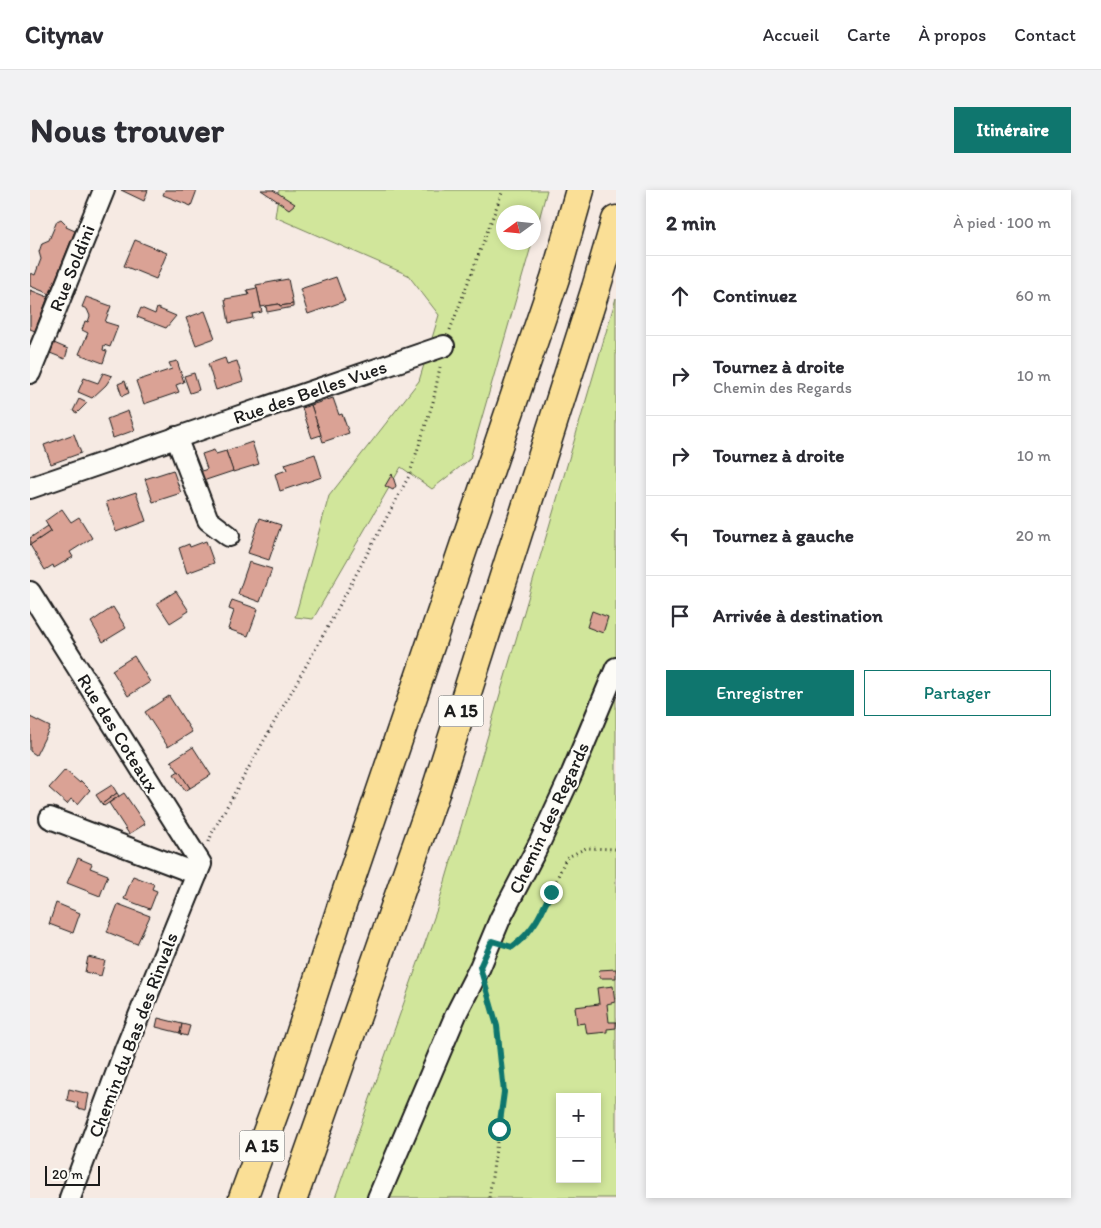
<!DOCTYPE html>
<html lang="fr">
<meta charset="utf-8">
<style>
body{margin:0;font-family:Itim,sans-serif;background:#f2f2f3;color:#2b2b33}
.controls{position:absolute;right:15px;bottom:15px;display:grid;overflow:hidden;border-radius:0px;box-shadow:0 2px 8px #0003}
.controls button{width:45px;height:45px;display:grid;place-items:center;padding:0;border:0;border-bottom:1px solid #e1e1e2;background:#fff;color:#2b2b33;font:25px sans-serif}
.compass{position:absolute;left:466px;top:15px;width:45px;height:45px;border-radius:50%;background:#fff;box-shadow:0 2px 8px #0003;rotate:255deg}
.scale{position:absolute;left:15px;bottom:12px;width:55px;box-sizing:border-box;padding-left:5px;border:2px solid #1c1c1c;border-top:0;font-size:14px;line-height:18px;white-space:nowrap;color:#1c1c1c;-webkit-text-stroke:4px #fdfcf7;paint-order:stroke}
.stop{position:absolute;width:15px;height:15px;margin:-11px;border:4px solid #0f766e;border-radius:50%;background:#fff}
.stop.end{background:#0f766e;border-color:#fff;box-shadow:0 1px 5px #0008}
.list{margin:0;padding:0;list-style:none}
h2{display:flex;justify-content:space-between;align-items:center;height:65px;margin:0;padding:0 20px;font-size:21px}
h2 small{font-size:16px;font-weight:400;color:#7c7c81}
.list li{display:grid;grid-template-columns:32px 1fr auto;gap:15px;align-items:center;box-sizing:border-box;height:80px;padding:0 20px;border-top:1px solid #e1e1e2}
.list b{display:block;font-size:19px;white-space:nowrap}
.list p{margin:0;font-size:16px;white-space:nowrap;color:#7c7c81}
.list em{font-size:16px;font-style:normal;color:#7c7c81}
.actions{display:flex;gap:10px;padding:15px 20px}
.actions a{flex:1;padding:11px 0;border:1px solid #0f766e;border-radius:0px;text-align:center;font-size:18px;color:#0f766e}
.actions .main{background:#0f766e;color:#fff}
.icon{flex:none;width:28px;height:28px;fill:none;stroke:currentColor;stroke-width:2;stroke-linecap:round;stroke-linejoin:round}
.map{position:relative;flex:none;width:586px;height:1008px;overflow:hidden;border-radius:0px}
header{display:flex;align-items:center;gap:30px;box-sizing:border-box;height:70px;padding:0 25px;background:#fff;border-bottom:1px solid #e1e1e2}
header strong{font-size:24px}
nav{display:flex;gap:28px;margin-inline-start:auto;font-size:18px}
.intro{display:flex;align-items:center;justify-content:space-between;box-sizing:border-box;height:120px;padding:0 30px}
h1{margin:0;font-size:35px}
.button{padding:12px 22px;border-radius:0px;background:#0f766e;color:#fff;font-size:18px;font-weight:700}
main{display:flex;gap:30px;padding:0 30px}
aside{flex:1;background:#fff;border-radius:0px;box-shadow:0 2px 8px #0003}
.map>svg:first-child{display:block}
.green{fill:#d1e69b;stroke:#76815c;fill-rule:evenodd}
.building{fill:#daa295;stroke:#1c1c1c}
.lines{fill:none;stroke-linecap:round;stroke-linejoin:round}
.minor-casing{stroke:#1c1c1c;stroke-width:24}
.motorway-casing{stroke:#1c1c1c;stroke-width:31}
.path{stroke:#1c1c1c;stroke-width:3;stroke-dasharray:1 4;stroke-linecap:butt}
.minor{stroke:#fdfcf7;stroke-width:20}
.motorway{stroke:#fadf96;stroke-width:28}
.route{stroke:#0f766e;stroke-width:6}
.labels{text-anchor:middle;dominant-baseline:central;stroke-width:4.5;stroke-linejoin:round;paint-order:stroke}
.shield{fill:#fdfcf7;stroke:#605f5e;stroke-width:1}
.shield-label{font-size:18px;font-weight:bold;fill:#1c1c1c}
.street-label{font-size:19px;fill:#1c1c1c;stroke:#fdfcf7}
</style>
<header>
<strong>Citynav</strong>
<nav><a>Accueil</a><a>Carte</a><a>À propos</a><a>Contact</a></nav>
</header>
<div class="intro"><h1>Nous trouver</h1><a class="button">Itinéraire</a></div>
<main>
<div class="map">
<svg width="586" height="1008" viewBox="0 0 586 1008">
<rect width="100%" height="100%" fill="#f6eae3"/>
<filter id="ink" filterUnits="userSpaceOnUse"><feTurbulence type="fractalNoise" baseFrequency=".02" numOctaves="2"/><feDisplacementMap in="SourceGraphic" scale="10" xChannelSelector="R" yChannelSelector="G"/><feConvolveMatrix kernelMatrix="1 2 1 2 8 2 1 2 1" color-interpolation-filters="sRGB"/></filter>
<g filter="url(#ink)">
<g class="green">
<polygon points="249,0 517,0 504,48 503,22 473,22 473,52 502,53 440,269 402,299 371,277 283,429 265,427 299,306 389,191 409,125 378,85 245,27"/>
<path d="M 586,108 L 586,1008 L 305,1008 L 407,719 ZM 530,907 L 567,907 L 567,989 L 530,989 Z"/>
</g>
<g class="building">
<polygon points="91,0 118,0 114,11"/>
<polygon points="135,0 167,0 161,16 133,5"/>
<polygon points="231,0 243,0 265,14 259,19"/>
<polygon points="31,29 37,35 36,37 45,41 20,104 0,96 0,85 1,83 5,85 11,69 9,62 12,53 19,50 27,31"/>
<polygon points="105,50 137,63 126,89 94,76"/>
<polygon points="306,87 315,111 278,124 270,99"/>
<polygon points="258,89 263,114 250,116 249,114 231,117 226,95"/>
<polygon points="227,98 232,122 222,124 223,128 199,133 195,109 219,105 217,100"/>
<polygon points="0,100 18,107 5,141 0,139"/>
<polygon points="56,107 81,116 75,132 88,136 80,157 74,155 73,160 77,161 73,173 49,164 58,143 52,140 55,131 58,132 60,126 57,119 52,117"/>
<polygon points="249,114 250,116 263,114 263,117 237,122 236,116"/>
<polygon points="111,118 125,124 127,118 146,126 136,138 107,127"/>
<polygon points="175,121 185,148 166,155 156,128"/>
<polygon points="24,153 38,159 35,169 20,163"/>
<polygon points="195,168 197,174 207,171 213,191 186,200 178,174"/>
<polygon points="147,171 154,192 146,195 149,202 114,214 106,191 142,179 139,173"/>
<polygon points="73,183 82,186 76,195 62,208 48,202 54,188 68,193"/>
<polygon points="164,183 169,200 160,203 154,186"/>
<polygon points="95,191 99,203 92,206 88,194"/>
<polygon points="303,208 309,225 312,224 319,243 293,252 281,215"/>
<polygon points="49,209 57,213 47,223 43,221"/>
<polygon points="281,215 291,245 282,248 272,218"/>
<polygon points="98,221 105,240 83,248 77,229"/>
<polygon points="44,244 51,263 21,274 14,255"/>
<polygon points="222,252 229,274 203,282 196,261"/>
<polygon points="184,260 186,264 196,261 203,281 176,290 171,288 170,284 172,281 177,279 172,264"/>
<polygon points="285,264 292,287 250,301 245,284 257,280 255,274"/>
<polygon points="143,280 151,303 123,312 115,289"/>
<polygon points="362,284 366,296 363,300 355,296"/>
<polygon points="106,302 116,331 86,342 76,312"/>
<polygon points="32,319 41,332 49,327 62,348 40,362 43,367 24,378 23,375 15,380 0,355 21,341 15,331"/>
<polygon points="230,328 251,335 239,370 218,363"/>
<polygon points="18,336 21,341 0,355 0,348"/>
<polygon points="176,351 184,373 157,383 149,358 159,354 160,357"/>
<polygon points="219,372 242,379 230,412 208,404"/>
<polygon points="146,401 159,421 140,433 127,413"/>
<polygon points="202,410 228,419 218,446 198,439 204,421 199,419"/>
<polygon points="83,417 96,438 73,452 61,432"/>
<polygon points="562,421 578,427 573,443 557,437"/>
<polygon points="104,466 120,492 98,506 82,480"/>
<polygon points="139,506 162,542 138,557 115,522"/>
<polygon points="0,527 20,537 6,565 0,561"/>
<polygon points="163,557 181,585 160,598 141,571"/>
<polygon points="35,580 50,593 51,591 60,600 48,614 41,609 37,614 19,598"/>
<polygon points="149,581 160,598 155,601 144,584"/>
<polygon points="82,595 87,603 72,614 66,605"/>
<polygon points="87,603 89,606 74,616 72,614"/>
<polygon points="94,603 115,634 99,644 79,613"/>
<polygon points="48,668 62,674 60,678 78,685 70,706 37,693"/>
<polygon points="103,686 124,694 122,699 127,701 120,719 94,709"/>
<polygon points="26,713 50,723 43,743 19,734"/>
<polygon points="88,714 120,726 107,754 77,742"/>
<polygon points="58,767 75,771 71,786 55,782"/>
<polygon points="586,779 586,788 570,788 569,780"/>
<polygon points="583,796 585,812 577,814 579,832 586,832 586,838 577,839 577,842 557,844 555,833 547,834 545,817 569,814 567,798"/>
<polygon points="128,828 152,834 150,843 126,837"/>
<polygon points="152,834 160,836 157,846 150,844"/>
<polygon points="39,899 59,904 56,920 47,918 48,913 37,910"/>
</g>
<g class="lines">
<g class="minor-casing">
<g id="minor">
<polyline points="0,183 74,0"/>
<polyline points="146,247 178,330 199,346"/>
<polyline points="0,298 414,156"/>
<polyline points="0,402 171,674 95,860 40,1008"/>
<polyline points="20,628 167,684"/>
<polyline points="348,1008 427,822 450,777 470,729 510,652 542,583 586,478"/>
</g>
</g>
<g class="motorway-casing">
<g id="motorway">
<polyline points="213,1008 251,904 312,715 525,88 550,0"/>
<polyline points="263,1008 405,603 566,98 586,30"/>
</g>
</g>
<g class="path">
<polyline points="420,140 473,0"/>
<polyline points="179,652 182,643 300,433 379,286 403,212 410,177"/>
<polyline points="479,756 482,757 495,748 511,725 536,668 556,658 586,659"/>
<polyline points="458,804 467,836 474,902 459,1008"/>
</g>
<use href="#minor" class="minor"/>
<use href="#motorway" class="motorway"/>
</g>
</g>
<g class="lines" filter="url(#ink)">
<path class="route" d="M 469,939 L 474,902 L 467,836 L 450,777 L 462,751 L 482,757 C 503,742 511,724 521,702"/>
</g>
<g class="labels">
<g class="shield">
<rect x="408.5" y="505.5" width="45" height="31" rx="4"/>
<rect x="209.5" y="940.5" width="45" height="31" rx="4"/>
</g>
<g class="shield-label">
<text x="431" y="521">A 15</text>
<text x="232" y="956">A 15</text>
</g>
<g class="street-label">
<text transform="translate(42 78) rotate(-68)">Rue Soldini</text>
<text transform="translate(280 202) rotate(-19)">Rue des Belles Vues</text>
<text transform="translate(88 543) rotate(58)">Rue des Coteaux</text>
<text transform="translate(519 628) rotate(-65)">Chemin des Regards</text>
<text transform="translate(103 845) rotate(-69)">Chemin du Bas des Rinvals</text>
</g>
</g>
</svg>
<div class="controls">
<button>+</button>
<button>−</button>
</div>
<svg class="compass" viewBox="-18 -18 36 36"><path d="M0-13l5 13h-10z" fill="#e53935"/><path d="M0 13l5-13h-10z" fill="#7c7c81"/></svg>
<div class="scale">20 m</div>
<div class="stop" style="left:469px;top:939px"></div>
<div class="stop end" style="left:521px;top:702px"></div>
</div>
<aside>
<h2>2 min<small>À pied · 100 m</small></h2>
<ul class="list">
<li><svg class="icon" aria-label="ahead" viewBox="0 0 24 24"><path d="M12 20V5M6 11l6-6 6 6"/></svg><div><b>Continuez</b></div><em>60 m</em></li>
<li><svg class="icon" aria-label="right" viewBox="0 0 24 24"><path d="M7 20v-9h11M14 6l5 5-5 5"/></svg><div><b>Tournez à droite</b><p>Chemin des Regards</p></div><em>10 m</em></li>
<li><svg class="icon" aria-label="right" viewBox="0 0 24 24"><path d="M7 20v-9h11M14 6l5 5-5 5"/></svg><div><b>Tournez à droite</b></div><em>10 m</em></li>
<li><svg class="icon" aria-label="left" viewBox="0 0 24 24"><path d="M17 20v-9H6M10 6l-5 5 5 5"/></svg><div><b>Tournez à gauche</b></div><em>20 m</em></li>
<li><svg class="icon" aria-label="arrive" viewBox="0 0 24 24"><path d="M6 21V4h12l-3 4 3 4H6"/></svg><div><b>Arrivée à destination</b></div></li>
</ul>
<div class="actions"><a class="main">Enregistrer</a><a>Partager</a></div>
</aside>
</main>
